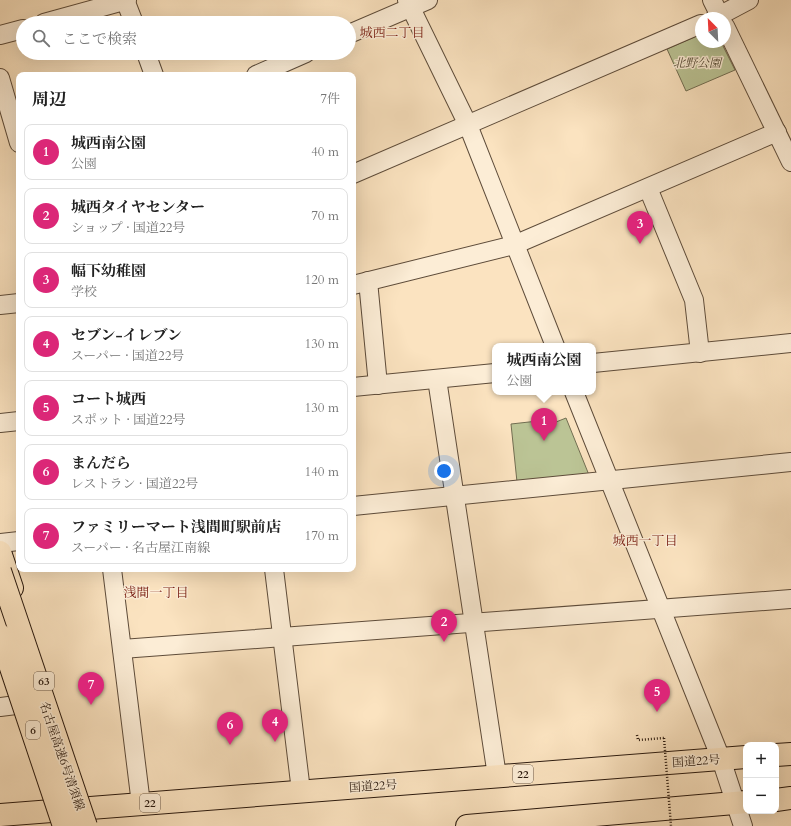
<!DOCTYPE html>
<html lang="ja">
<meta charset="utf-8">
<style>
body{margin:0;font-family:Cardo,"Noto Serif JP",serif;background:#f2f2f2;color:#222}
.controls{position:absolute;right:12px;bottom:12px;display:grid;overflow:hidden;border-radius:8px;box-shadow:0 4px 16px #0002}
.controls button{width:36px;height:36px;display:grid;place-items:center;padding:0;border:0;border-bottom:1px solid #e0e0e0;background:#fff;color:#222;font:20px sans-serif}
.compass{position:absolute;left:695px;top:12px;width:36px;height:36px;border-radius:50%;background:#fff;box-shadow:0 4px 16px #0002;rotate:336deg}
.you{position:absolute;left:444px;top:471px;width:14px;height:14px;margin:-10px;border:3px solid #fff;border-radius:50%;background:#1a73e8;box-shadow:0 0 0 6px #1a73e833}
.badge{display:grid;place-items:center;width:26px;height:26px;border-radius:50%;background:#db2777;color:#fff;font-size:13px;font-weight:700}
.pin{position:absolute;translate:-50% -33px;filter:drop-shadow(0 1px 2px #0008)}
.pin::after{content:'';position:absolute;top:21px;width:14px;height:12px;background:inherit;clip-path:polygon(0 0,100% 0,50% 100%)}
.popup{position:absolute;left:492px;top:343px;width:104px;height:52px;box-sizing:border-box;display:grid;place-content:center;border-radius:8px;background:#fff;filter:drop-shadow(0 1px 3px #0005);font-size:13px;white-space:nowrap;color:#767676}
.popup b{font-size:15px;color:#222}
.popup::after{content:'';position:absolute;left:50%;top:100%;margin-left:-8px;border:8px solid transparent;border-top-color:#fff}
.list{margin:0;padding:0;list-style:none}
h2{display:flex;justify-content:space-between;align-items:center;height:52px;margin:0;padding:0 16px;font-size:17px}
h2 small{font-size:13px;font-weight:400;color:#767676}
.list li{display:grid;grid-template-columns:26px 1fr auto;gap:12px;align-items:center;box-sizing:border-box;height:56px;margin:0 8px 8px;padding:0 8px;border:1px solid #e0e0e0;border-radius:8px}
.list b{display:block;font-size:15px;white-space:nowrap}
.list p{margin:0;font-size:13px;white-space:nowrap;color:#767676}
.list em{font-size:13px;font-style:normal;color:#767676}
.icon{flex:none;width:22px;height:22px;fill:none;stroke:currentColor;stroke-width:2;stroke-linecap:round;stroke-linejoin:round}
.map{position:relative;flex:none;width:791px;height:826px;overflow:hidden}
.search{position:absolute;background:#fff;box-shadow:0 4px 16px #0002;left:16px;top:16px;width:340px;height:44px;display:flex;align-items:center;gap:10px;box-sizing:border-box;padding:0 14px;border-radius:22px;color:#767676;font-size:15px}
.panel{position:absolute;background:#fff;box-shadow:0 4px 16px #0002;left:16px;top:72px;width:340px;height:500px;border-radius:8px}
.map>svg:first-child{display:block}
.green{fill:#bbc495;stroke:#726e52}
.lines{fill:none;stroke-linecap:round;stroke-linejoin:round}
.minor-casing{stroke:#5e4c3a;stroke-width:20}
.major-casing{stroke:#2a190e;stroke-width:24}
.highway-casing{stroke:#2a190e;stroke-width:24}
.path{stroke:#2a190e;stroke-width:2.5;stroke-dasharray:1 2;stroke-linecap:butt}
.minor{stroke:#fcedd6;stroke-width:18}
.major{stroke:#fbe3c0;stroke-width:22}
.highway{stroke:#fbe3c0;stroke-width:22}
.highway-bridge-casing{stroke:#2a190e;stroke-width:24;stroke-linecap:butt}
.path-bridge{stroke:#2a190e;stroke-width:2.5;stroke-dasharray:1 2;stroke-linecap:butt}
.highway-bridge{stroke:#fbe3c0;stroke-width:22}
.labels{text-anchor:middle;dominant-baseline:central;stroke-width:3;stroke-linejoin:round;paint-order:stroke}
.shield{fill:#fcedd6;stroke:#69594a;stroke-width:1}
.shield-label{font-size:11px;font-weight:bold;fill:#2a190e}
.park-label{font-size:12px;font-style:italic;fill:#564c36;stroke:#fcedd6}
.street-label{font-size:12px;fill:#2a190e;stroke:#fcedd6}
.neighbourhood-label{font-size:13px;fill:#7a1f14;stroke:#fcedd6}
</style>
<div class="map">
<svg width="791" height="826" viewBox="0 0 791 826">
<rect width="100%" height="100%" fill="#fbe3c0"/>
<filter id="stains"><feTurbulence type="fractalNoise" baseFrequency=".005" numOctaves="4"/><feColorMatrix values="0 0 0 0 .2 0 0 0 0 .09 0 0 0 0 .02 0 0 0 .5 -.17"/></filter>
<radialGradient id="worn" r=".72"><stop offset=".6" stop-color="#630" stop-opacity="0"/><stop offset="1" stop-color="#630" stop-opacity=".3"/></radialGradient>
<g class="green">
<polygon points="701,34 701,42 721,42 735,70 686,91 667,49"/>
<polygon points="566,418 589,475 517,482 511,424 538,421 541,428"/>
</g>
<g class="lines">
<g class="minor-casing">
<g id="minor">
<polyline points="125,0 134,23"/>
<polyline points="407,0 468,125 555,346"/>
<polyline points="712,0 721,18"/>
<polyline points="715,18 749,0"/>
<polyline points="44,23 127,0"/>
<polyline points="725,26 791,162"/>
<polyline points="349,34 428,0"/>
<polyline points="0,35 23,29"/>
<polyline points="146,53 154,75"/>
<polyline points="256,75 306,53"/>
<polyline points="0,78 19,143"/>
<polyline points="353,174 701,24"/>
<polyline points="648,188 694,300 700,353"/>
<polyline points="368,281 378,385"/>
<polyline points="353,285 514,245 777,132"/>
<polyline points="0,305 19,303"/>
<polyline points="593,363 791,343"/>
<polyline points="437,379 497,776"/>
<polyline points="353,387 495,373"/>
<polyline points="574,392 721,759 743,826"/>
<polyline points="0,423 19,421"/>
<polyline points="353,506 791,462"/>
<polyline points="0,543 19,541"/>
<polyline points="112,569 141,804"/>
<polyline points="274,569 301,791"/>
<polyline points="122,649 791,599"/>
<polyline points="0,707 16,705"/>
</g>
</g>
<g class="major-casing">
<polyline id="major" points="0,552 12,588"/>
</g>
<g class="highway-casing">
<g id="highway">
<polyline points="776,755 791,754"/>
<polyline points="776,800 791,798"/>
<polyline points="0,815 746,757"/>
<polyline points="467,826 746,802"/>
</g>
</g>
<polyline class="path" points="637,735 638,740 664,738"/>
<use href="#minor" class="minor"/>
<use href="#major" class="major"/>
<use href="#highway" class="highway"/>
<g class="highway-bridge-casing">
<g id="highway-bridge">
<polyline points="0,571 86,826"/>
<polyline points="0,635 64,826"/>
</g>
</g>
<polyline class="path-bridge" points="664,738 671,826"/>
<use href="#highway-bridge" class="highway-bridge"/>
</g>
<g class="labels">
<g class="shield">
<rect x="34" y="672" width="20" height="18" rx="3"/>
<rect x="26" y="721" width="14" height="18" rx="3"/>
<rect x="513" y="765" width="20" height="18" rx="3"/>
<rect x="140" y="794" width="20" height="18" rx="3"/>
</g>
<g class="shield-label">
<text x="44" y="681">63</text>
<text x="33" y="730">6</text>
<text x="523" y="774">22</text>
<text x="150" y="803">22</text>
</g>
<g class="park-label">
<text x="697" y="63">北野公園</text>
</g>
<g class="street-label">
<text transform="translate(62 756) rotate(71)">名古屋高速6号清須線</text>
<text transform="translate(696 761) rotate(-4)">国道22号</text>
<text transform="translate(373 786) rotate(-4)">国道22号</text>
</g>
<g class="neighbourhood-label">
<text x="392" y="33">城西二丁目</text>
<text x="645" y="541">城西一丁目</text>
<text x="156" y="593">浅間一丁目</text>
</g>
</g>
<rect width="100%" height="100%" filter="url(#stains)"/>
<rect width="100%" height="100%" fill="url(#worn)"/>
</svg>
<div class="controls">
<button>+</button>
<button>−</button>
</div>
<svg class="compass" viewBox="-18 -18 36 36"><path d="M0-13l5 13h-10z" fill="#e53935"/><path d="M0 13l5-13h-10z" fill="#767676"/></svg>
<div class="you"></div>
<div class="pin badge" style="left:544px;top:441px">1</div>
<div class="popup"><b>城西南公園</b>公園</div>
<div class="pin badge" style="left:444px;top:642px">2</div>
<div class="pin badge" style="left:640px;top:244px">3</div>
<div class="pin badge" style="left:275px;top:742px">4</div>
<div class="pin badge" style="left:657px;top:712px">5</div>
<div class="pin badge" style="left:230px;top:745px">6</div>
<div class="pin badge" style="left:91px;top:705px">7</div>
<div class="search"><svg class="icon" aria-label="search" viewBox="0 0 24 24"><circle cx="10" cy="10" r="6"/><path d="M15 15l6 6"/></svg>ここで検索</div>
<section class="panel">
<h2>周辺<small>7件</small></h2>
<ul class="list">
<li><span class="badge">1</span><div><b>城西南公園</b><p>公園</p></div><em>40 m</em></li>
<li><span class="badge">2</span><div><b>城西タイヤセンター</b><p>ショップ · 国道22号</p></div><em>70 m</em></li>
<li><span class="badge">3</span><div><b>幅下幼稚園</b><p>学校</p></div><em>120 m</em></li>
<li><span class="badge">4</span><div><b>セブン-イレブン</b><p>スーパー · 国道22号</p></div><em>130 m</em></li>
<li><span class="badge">5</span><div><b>コート城西</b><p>スポット · 国道22号</p></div><em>130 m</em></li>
<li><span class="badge">6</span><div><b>まんだら</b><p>レストラン · 国道22号</p></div><em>140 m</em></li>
<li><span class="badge">7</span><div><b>ファミリーマート浅間町駅前店</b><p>スーパー · 名古屋江南線</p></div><em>170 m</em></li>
</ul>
</section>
</div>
